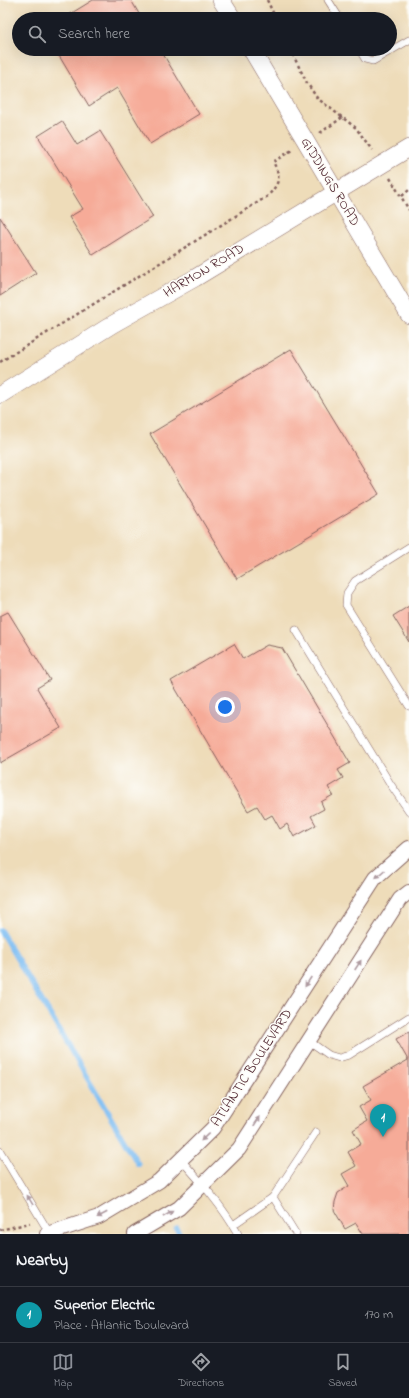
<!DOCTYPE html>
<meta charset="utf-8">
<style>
body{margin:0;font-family:"Indie Flower",sans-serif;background:#20242c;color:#f1f3f6}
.you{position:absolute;left:225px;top:707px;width:14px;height:14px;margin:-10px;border:3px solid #fff;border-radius:50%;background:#1a73e8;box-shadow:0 0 0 6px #1a73e833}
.badge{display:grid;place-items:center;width:26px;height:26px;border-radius:50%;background:#8c9099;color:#fff;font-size:13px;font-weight:700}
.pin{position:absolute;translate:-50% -33px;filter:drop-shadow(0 1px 2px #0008)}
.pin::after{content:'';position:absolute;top:21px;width:14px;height:12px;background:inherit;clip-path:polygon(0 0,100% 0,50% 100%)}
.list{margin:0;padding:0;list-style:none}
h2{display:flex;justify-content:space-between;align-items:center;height:52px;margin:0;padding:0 16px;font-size:17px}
h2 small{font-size:13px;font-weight:400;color:#9ea1a6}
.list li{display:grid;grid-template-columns:26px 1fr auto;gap:12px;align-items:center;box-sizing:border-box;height:56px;padding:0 16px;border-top:1px solid #363941}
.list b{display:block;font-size:15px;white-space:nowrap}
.list p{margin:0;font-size:13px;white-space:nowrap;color:#9ea1a6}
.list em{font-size:13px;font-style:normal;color:#9ea1a6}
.icon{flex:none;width:22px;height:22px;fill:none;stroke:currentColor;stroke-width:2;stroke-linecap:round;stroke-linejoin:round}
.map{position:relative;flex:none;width:409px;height:1234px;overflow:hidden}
.search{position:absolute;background:#171b24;box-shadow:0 4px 16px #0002;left:12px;right:12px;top:12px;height:44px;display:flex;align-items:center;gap:10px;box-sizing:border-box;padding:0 14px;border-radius:22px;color:#9ea1a6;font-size:15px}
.sheet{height:108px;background:#171b24}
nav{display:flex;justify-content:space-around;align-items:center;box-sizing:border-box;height:56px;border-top:1px solid #363941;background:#171b24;font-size:11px;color:#9ea1a6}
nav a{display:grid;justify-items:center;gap:2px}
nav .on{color:#8c9099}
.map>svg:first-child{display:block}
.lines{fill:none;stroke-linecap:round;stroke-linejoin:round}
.stream{stroke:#7ebef3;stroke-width:5.5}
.building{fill:#f6ab98}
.service-casing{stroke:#83615d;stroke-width:8}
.minor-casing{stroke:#83615d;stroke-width:16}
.tertiary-casing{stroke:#83615d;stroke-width:18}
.path{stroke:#83615d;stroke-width:2.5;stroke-dasharray:3 3;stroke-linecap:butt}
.service{stroke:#fff;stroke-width:7}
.minor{stroke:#fff;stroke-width:14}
.tertiary{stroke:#fff;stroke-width:17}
.oneway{fill:#ae9aa0}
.labels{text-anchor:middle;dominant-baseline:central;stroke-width:3;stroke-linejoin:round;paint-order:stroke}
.street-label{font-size:14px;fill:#4a1f2b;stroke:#fdfcf7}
</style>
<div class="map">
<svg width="409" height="1234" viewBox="0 0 409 1234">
<rect width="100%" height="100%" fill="#fdfcf7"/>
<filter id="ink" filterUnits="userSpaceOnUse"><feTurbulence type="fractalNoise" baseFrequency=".025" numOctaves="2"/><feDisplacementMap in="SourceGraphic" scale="8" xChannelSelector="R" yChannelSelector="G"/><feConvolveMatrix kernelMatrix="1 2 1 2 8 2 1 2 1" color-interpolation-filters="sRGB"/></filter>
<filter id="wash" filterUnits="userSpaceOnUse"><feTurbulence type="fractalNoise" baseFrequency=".012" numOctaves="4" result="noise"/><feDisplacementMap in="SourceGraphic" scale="16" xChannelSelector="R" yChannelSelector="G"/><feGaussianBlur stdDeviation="0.9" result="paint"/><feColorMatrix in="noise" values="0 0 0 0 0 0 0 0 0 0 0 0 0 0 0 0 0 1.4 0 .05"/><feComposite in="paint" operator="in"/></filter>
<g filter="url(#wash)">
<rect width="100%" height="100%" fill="#eedcb9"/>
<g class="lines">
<g class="stream">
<polyline points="0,930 138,1164"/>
<polyline points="176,1228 180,1234"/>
</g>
</g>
<g id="blocks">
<g class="building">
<polygon points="93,0 131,0 142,19 62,19"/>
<polygon points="55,49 160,49 199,114 150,144 117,88 89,106"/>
<polygon points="62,121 77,145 100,131 153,217 93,255 69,217 83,209 38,136"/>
<polygon points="0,217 36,273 0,296"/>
<polygon points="291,349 379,494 237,579 150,434"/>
<polygon points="409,606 409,642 393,616"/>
<polygon points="8,612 50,680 37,688 61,728 0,763 0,616"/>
<polygon points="234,644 243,659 267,645 282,648 350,763 338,770 343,778 328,787 333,795 321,802 324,809 311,816 316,825 294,837 287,824 280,829 272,815 265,819 257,806 248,811 171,681"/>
<polygon points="409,1032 409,1234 363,1234 356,1223 345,1229 334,1210 335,1202 338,1193 349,1186 342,1174 356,1166 348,1152 361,1144 353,1130 367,1121 359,1107 371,1100 363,1086 408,1060 396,1039"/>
</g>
</g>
</g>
<g filter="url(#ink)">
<use href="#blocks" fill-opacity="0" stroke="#83615d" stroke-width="1"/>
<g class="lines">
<g class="service-casing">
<g id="service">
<polyline points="328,0 340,19"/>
<polyline points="359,49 365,59 373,61 409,40"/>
<polyline points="409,547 355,581 347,593 346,605 409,706"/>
<polyline points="296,630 391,785 409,811"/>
<polyline points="309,1041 329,1055 339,1058 349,1055 409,1017"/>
<polyline points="0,1151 50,1234"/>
<path d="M 181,1160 C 202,1183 223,1207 238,1234"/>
<polyline points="233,1225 273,1197"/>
<polyline points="296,1234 273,1197 316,1132"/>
</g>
</g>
<g class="minor-casing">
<g id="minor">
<polyline points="47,1234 99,1217 159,1181 213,1128 375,878 409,848"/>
<polyline points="135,1234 179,1208 239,1149 400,899 409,892"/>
</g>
</g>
<g class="tertiary-casing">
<g id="tertiary">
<polyline points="221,0 233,19"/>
<polyline points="251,49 409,315"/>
<polyline points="0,395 113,324 195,278 409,148"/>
</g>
</g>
<g class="path">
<polyline points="267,0 276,19"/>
<polyline points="290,49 307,83 317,98 356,128 372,150"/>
<polyline points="320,133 343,117"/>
<polyline points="390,178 409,210"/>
<polyline points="402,196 409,190"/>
<path d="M 0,362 L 268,196 C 279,183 282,178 273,162 L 292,150"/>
<polyline points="0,1230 30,1223"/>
</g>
<use href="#service" class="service"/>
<use href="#minor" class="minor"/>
<use href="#tertiary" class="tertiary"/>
</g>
<defs><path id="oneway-solid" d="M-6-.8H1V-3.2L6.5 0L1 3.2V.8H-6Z"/></defs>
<g class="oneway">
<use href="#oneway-solid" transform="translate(380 874) rotate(138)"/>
<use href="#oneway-solid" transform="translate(358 965) rotate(-57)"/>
<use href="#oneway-solid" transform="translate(308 982) rotate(123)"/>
<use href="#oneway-solid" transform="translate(257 1121) rotate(-57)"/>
<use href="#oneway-solid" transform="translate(205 1137) rotate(136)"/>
<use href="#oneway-solid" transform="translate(30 1200) rotate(-121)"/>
<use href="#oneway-solid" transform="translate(168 1214) rotate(-30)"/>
<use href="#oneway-solid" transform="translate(102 1215) rotate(152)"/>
</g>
</g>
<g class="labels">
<g class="street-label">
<text transform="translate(330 182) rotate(59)">GIDDINGS ROAD</text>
<text transform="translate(204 271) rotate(-31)">HARMON ROAD</text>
<text transform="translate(252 1068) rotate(-57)">ATLANTIC BOULEVARD</text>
</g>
</g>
</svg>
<div class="you"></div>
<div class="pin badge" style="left:383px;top:1137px;background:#0f9aa8">1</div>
<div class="search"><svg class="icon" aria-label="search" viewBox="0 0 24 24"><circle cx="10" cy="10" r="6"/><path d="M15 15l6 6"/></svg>Search here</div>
</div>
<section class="sheet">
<h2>Nearby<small></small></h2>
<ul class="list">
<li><span class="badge" style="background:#0f9aa8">1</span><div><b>Superior Electric</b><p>Place · Atlantic Boulevard</p></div><em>170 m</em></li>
</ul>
</section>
<nav>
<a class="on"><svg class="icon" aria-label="map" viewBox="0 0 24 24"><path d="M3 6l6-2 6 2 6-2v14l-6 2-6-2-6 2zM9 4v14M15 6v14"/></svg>Map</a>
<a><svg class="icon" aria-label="directions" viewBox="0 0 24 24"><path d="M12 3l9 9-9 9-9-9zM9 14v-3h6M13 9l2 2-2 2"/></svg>Directions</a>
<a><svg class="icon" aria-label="saved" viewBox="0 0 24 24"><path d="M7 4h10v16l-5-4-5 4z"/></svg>Saved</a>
</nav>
